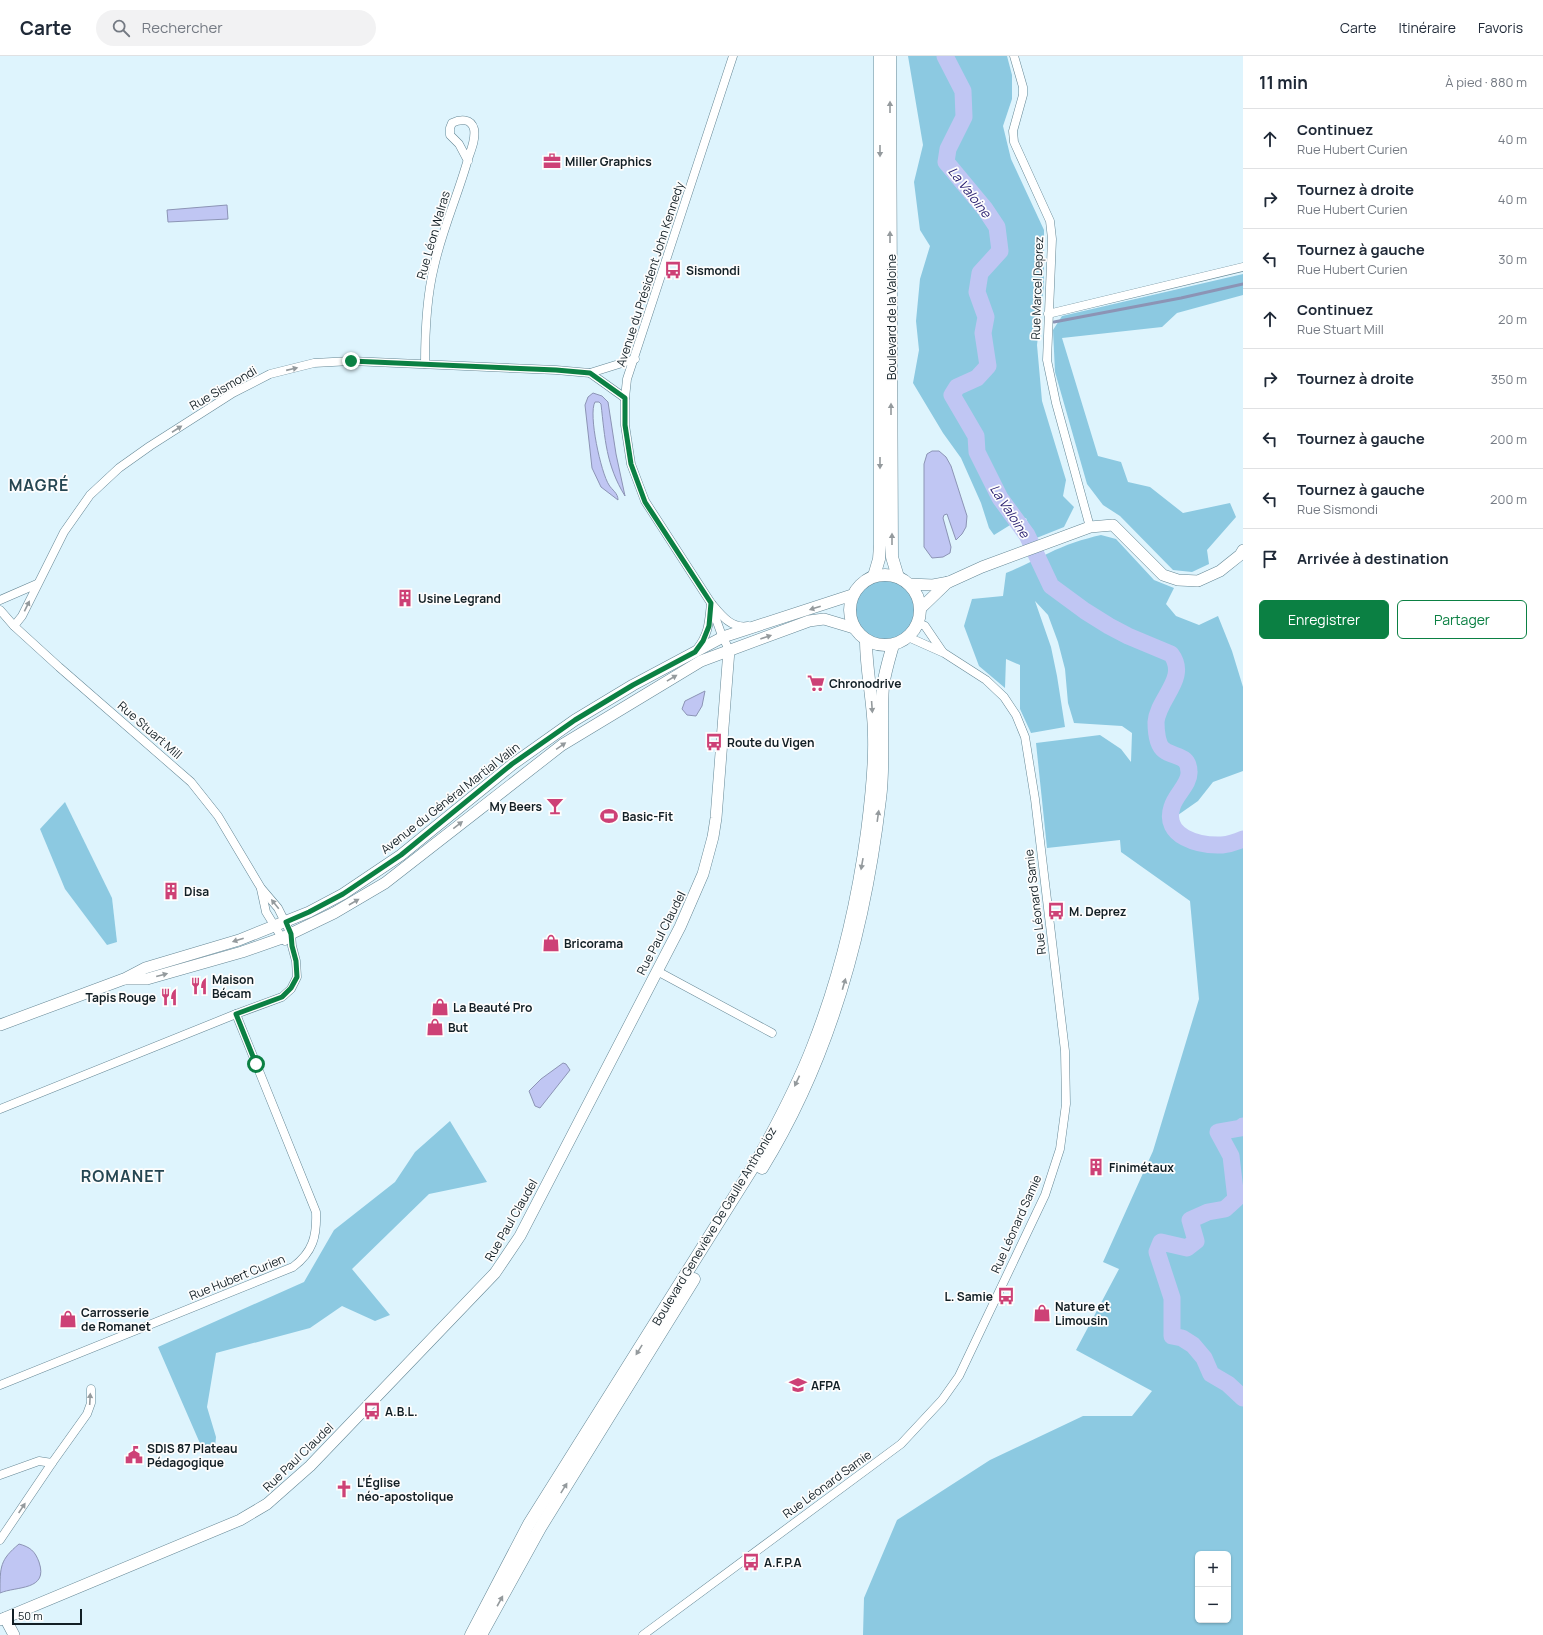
<!DOCTYPE html>
<html lang="fr">
<meta charset="utf-8">
<style>
body{margin:0;font-family:Manrope,sans-serif;background:#f2f2f3;color:#1f2937}
.controls{position:absolute;right:12px;bottom:12px;display:grid;overflow:hidden;border-radius:6px;box-shadow:0 1px 3px #0004}
.controls button{width:36px;height:36px;display:grid;place-items:center;padding:0;border:0;border-bottom:1px solid #e0e1e3;background:#fff;color:#1f2937;font:20px sans-serif}
.scale{position:absolute;left:12px;bottom:10px;width:70px;box-sizing:border-box;padding-left:4px;border:2px solid #121f25;border-top:0;font-size:11px;line-height:14px;white-space:nowrap;color:#121f25;-webkit-text-stroke:3px #fdfdfd;paint-order:stroke}
.stop{position:absolute;width:12px;height:12px;margin:-9px;border:3px solid #0b8043;border-radius:50%;background:#fff}
.stop.end{background:#0b8043;border-color:#fff;box-shadow:0 1px 4px #0008}
.list{margin:0;padding:0;list-style:none}
h2{display:flex;justify-content:space-between;align-items:center;height:52px;margin:0;padding:0 16px;font-size:17px}
h2 small{font-size:13px;font-weight:400;color:#747a83}
.list li{display:grid;grid-template-columns:26px 1fr auto;gap:12px;align-items:center;box-sizing:border-box;height:60px;padding:0 16px;border-top:1px solid #e0e1e3}
.list b{display:block;font-size:15px;white-space:nowrap}
.list p{margin:0;font-size:13px;white-space:nowrap;color:#747a83}
.list em{font-size:13px;font-style:normal;color:#747a83}
.actions{display:flex;gap:8px;padding:12px 16px}
.actions a{flex:1;padding:9px 0;border:1px solid #0b8043;border-radius:6px;text-align:center;font-size:14px;color:#0b8043}
.actions .main{background:#0b8043;color:#fff}
.icon{flex:none;width:22px;height:22px;fill:none;stroke:currentColor;stroke-width:2;stroke-linecap:round;stroke-linejoin:round}
.map{position:relative;flex:none;width:1243px;height:1579px;overflow:hidden}
header{display:flex;align-items:center;gap:24px;box-sizing:border-box;height:56px;padding:0 20px;background:#fff;border-bottom:1px solid #e0e1e3}
header strong{font-size:19px}
nav{display:flex;gap:22px;margin-inline-start:auto;font-size:14px}
.search{width:280px;height:36px;background:#f2f2f3;display:flex;align-items:center;gap:10px;box-sizing:border-box;padding:0 14px;border-radius:22px;color:#747a83;font-size:15px}
main{display:flex}
aside{flex:1;background:#fff}
.map>svg:first-child{display:block}
.green{fill:#8cc9e1;fill-rule:evenodd}
.water{fill:#c0c6f3;stroke:#8c94b5}
.lines{fill:none;stroke-linecap:round;stroke-linejoin:round}
.stream{stroke:#8c94b5;stroke-width:3}
.river{stroke:#c0c6f3;stroke-width:17}
.street-casing{stroke:#658795;stroke-width:9}
.secondary-casing{stroke:#658795;stroke-width:12}
.primary-casing{stroke:#658795;stroke-width:13}
.street{stroke:#fff;stroke-width:8}
.secondary{stroke:#fff;stroke-width:11}
.primary{stroke:#fff;stroke-width:12}
.oneway{fill:#949a9d}
.route{stroke:#0b8043;stroke-width:5}
.labels{text-anchor:middle;dominant-baseline:central;stroke-width:3.5;stroke-linejoin:round;paint-order:stroke}
.poi-label{font-size:12px;font-weight:bold;fill:#121f25;stroke:#fdfdfd;text-anchor:start}
.street-label{font-size:12px;fill:#121f25;stroke:#fdfdfd}
.water-label{font-size:13px;font-style:italic;fill:#23196d;stroke:#fdfdfd}
.district-label{font-size:16px;font-weight:bold;letter-spacing:1px;fill:#254652;stroke:#fdfdfd}
</style>
<header>
<strong>Carte</strong>
<div class="search"><svg class="icon" aria-label="search" viewBox="0 0 24 24"><circle cx="10" cy="10" r="6"/><path d="M15 15l6 6"/></svg>Rechercher</div>
<nav><a>Carte</a><a>Itinéraire</a><a>Favoris</a></nav>
</header>
<main>
<div class="map">
<svg width="1243" height="1579" viewBox="0 0 1243 1579">
<rect width="100%" height="100%" fill="#def4fd"/>
<g class="green">
<polygon points="908,0 1007,0 1012,19 1012,43 1003,70 1011,103 1044,174 1044,229 1037,289 1042,345 1066,424 1063,440 1074,451 1064,471 1034,483 1026,462 1015,466 994,479 989,472 981,447 961,402 943,377 913,327 919,294 916,265 920,223 930,190 920,174 914,126 923,89"/>
<polygon points="1243,218 1243,239 1177,257 1162,271 1062,282 1098,400 1121,406 1128,426 1150,431 1183,457 1230,447 1236,461 1207,494 1209,508 1192,516 1173,514 1120,460 1103,449 1087,428 1055,316 1053,274 1062,260"/>
<path d="M 1101,479 L 1116,483 L 1154,524 L 1174,532 L 1166,548 L 1176,560 L 1199,569 L 1218,560 L 1232,595 L 1243,631 L 1243,715 L 1213,726 L 1198,745 L 1178,759 L 1181,772 L 1194,793 L 1243,783 L 1243,1579 L 863,1579 L 864,1542 L 897,1464 L 990,1404 L 1083,1360 L 1132,1360 L 1152,1335 L 1076,1294 L 1119,1213 L 1103,1206 L 1153,1095 L 1199,943 L 1190,845 L 1121,796 L 1120,784 L 1047,792 L 1036,687 L 1100,679 L 1121,693 L 1131,706 L 1132,677 L 1122,670 L 1074,667 L 1068,647 L 1065,613 L 1058,586 L 1048,559 L 1035,545 L 1051,591 L 1057,620 L 1065,671 L 1031,677 L 1020,653 L 1020,609 L 1006,603 L 1005,632 L 979,610 L 964,570 L 972,543 L 1003,540 L 1006,517 C 1021,511 1034,504 1049,497 C 1065,489 1083,483 1101,479 ZM 1198,1498 L 1228,1498 L 1228,1564 L 1198,1564 Z"/>
<circle cx="885" cy="554" r="30"/>
<polygon points="65,746 112,842 117,886 107,889 65,833 40,773"/>
<polygon points="450,1065 487,1126 429,1138 352,1213 390,1259 375,1265 342,1250 310,1272 216,1297 207,1351 216,1381 215,1391 202,1392 158,1291 304,1226 334,1174 395,1126 415,1096"/>
</g>
<g class="water">
<polygon points="227,149 228,163 168,166 167,154"/>
<path d="M 593,337 L 602,340 L 608,346 L 616,398 L 625,440 C 606,409 605,383 601,348 L 599,346 L 595,346 C 588,358 601,417 609,429 C 612,434 618,437 618,444 L 601,431 L 592,412 L 585,349 L 588,341 Z"/>
<polygon points="932,395 939,395 946,401 951,410 967,460 966,471 962,478 956,484 947,458 944,459 943,462 951,491 950,497 943,501 932,502 924,491 924,408 927,398"/>
<polygon points="705,635 702,650 696,660 687,659 682,653 685,645"/>
<polygon points="563,1007 566,1008 570,1014 540,1052 535,1050 529,1035 541,1023"/>
<path d="M 19,1488 C 30,1491 35,1495 39,1506 C 49,1535 16,1530 0,1537 C 0,1510 0,1504 19,1488 Z"/>
</g>
<g class="lines">
<polyline class="stream" points="1054,266 1181,242 1243,228"/>
<g class="river">
<path d="M 945,0 L 963,35 L 964,61 L 948,93 L 946,106 L 985,153 L 997,171 L 1000,195 L 980,217 L 977,236 L 986,261 L 983,277 L 988,310 L 977,322 L 957,331 L 952,339 L 976,380 L 977,396 L 1000,442 L 1027,479 L 1051,530 L 1085,555 L 1109,570 L 1128,580 L 1171,598 C 1189,622 1158,642 1156,666 C 1156,674 1157,689 1164,694 C 1174,702 1189,698 1189,716 C 1190,728 1175,739 1172,751 C 1162,781 1200,790 1222,789 C 1230,788 1236,786 1243,783"/>
<polyline points="1243,1070 1241,1072 1218,1076 1231,1100 1236,1143 1225,1153 1208,1156 1190,1164 1196,1185 1187,1192 1161,1186 1157,1196 1172,1242 1172,1280 1182,1282 1193,1289 1204,1302 1211,1318 1228,1328 1243,1342"/>
</g>
<g class="street-casing">
<g id="street">
<path d="M 733,0 L 627,323 L 625,342 L 625,369 L 631,408 L 645,445 L 711,547 C 721,559 731,573 748,570"/>
<polyline points="1014,0 1023,31 1023,39 1013,75 1014,86 1050,165 1052,183 1047,304 1056,347 1090,471"/>
<polyline points="1048,258 1243,211"/>
<path d="M 425,308 C 425,276 426,243 434,211 C 442,174 458,139 468,103 C 471,94 476,83 474,73 C 471,62 460,63 452,67 L 450,72 L 450,79 L 459,88 L 468,105"/>
<polyline points="590,317 635,303"/>
<polyline points="0,544 37,528"/>
<polyline points="712,552 721,577 729,594"/>
<polyline points="0,554 14,570 59,611 191,726 218,760 261,832 278,852 291,878 292,890 296,905 297,921 291,933 282,941 236,958"/>
<polyline points="918,567 925,570 942,595"/>
<polyline points="14,570 22,560 64,476 90,439 119,412 150,390 233,337 270,318 314,307 351,305 556,314 590,317 625,342"/>
<path d="M 697,593 C 709,578 709,566 711,547"/>
<polyline points="261,833 266,856 282,882 285,885"/>
<polyline points="657,915 772,977"/>
<path d="M 0,1053 L 236,958 L 316,1156 C 317,1180 313,1196 293,1211 L 0,1329"/>
<polyline points="0,1419 39,1405 52,1407"/>
<polyline points="0,1484 52,1407 87,1358 91,1347 91,1333"/>
<polyline points="643,1579 901,1388 942,1344 959,1320 1045,1139 1060,1093 1066,1048 1065,995 1035,743 1025,681 1016,659 1004,641 986,624 944,597 908,581"/>
</g>
</g>
<g class="secondary-casing">
<g id="secondary">
<polyline points="909,528 933,529 949,526 982,511 1090,471 1113,469 1163,519 1178,524 1198,525 1220,515 1240,499 1243,494"/>
<polyline points="921,552 948,526"/>
<polyline points="126,923 147,923 242,896 282,882 334,857 385,827 562,689 701,605 809,565 824,563 854,572"/>
<polyline points="0,969 124,923 145,912 239,884 309,856 343,838 401,799 513,708 575,664 633,629 723,581 852,539"/>
<polyline points="5,1562 14,1579"/>
<polyline points="0,1564 240,1464 267,1448 310,1410 495,1217 520,1180 680,871 703,818 713,781 716,762 729,594"/>
</g>
</g>
<g class="primary-casing">
<g id="primary">
<polyline points="890,0 892,501 898,521"/>
<circle cx="885" cy="554" r="35"/>
<polyline points="874,520 879,503 880,489 880,0"/>
<path d="M 762,1112 C 831,1000 865,872 880,743 C 885,706 880,668 883,630 C 885,616 889,603 893,589"/>
<path d="M 471,1579 L 529,1468 L 758,1103 C 778,1067 798,1029 813,990 C 840,921 857,850 867,776 C 871,745 875,712 874,680 C 874,648 866,616 866,584"/>
<polyline points="481,1579 540,1472 694,1223"/>
</g>
</g>
<use href="#street" class="street"/>
<use href="#secondary" class="secondary"/>
<use href="#primary" class="primary"/>
</g>
<defs><path id="oneway-solid" d="M-6-.8H1V-3.2L6.5 0L1 3.2V.8H-6Z"/></defs>
<g class="oneway">
<use href="#oneway-solid" transform="translate(890 51) rotate(-90)"/>
<use href="#oneway-solid" transform="translate(880 95) rotate(90)"/>
<use href="#oneway-solid" transform="translate(890 181) rotate(-90)"/>
<use href="#oneway-solid" transform="translate(292 313) rotate(-13)"/>
<use href="#oneway-solid" transform="translate(891 353) rotate(-90)"/>
<use href="#oneway-solid" transform="translate(177 373) rotate(-33)"/>
<use href="#oneway-solid" transform="translate(880 407) rotate(90)"/>
<use href="#oneway-solid" transform="translate(892 483) rotate(-90)"/>
<use href="#oneway-solid" transform="translate(27 550) rotate(-64)"/>
<use href="#oneway-solid" transform="translate(815 552) rotate(163)"/>
<use href="#oneway-solid" transform="translate(766 581) rotate(-19)"/>
<use href="#oneway-solid" transform="translate(672 622) rotate(-31)"/>
<use href="#oneway-solid" transform="translate(872 651) rotate(86)"/>
<use href="#oneway-solid" transform="translate(561 690) rotate(-35)"/>
<use href="#oneway-solid" transform="translate(878 760) rotate(-82)"/>
<use href="#oneway-solid" transform="translate(458 769) rotate(-38)"/>
<use href="#oneway-solid" transform="translate(862 808) rotate(100)"/>
<use href="#oneway-solid" transform="translate(354 846) rotate(-30)"/>
<use href="#oneway-solid" transform="translate(275 848) rotate(-129)"/>
<use href="#oneway-solid" transform="translate(238 884) rotate(162)"/>
<use href="#oneway-solid" transform="translate(162 919) rotate(-15)"/>
<use href="#oneway-solid" transform="translate(844 928) rotate(-74)"/>
<use href="#oneway-solid" transform="translate(797 1025) rotate(115)"/>
<use href="#oneway-solid" transform="translate(639 1294) rotate(122)"/>
<use href="#oneway-solid" transform="translate(90 1343) rotate(-87)"/>
<use href="#oneway-solid" transform="translate(564 1432) rotate(-58)"/>
<use href="#oneway-solid" transform="translate(22 1452) rotate(-56)"/>
<use href="#oneway-solid" transform="translate(500 1545) rotate(-61)"/>
</g>
<g class="lines">
<polyline class="route" points="256,1008 236,958 282,941 291,932 297,921 296,905 292,890 291,878 286,866 309,856 343,838 401,799 512,708 575,664 633,629 695,596 703,585 709,570 711,547 645,446 631,408 625,369 625,342 590,317 556,314 351,305"/>
</g>
<defs>
<g id="office-bare" transform="scale(1.38)"><path d="M-6-3h4V-5.5h4V-3h4V5H-6ZM-1-4.5V-3h2v-1.5ZM-6 0V1H6V0Z" fill="#cd4176" stroke="#fdfdfd" stroke-width="2.5" paint-order="stroke"/></g>
<g id="bus-bare" transform="scale(1.38)"><path d="M-5-6H5V4H4V6H2V4H-2V6H-4V4H-5ZM-3.5-4V0h7V-4ZM-3.5 1.2v1.5H-2V1.2ZM2 1.2v1.5H3.5V1.2Z" fill="#cd4176" stroke="#fdfdfd" stroke-width="2.5" paint-order="stroke"/></g>
<g id="building-bare" transform="scale(1.38)"><path d="M-4-6H4V6H1V3H-1V6H-4ZM-2.5-4.3h1.7v1.8h-1.7ZM.8-4.3h1.7v1.8H.8ZM-2.5-1h1.7V.8h-1.7ZM.8-1h1.7V.8H.8Z" fill="#cd4176" stroke="#fdfdfd" stroke-width="2.5" paint-order="stroke"/></g>
<g id="supermarket-bare" transform="scale(1.38)"><path d="M-6-5.5h2.5l.6 2H6L4.5 2H-2.5L-4.4-4H-6ZM-1.5 3.2a1.3 1.3 0 1 0 .1 0ZM3 3.2a1.3 1.3 0 1 0 .1 0Z" fill="#cd4176" stroke="#fdfdfd" stroke-width="2.5" paint-order="stroke"/></g>
<g id="bar-bare" transform="scale(1.38)"><path d="M-6-5H6L.8 .8V4.5H3.5V6h-7V4.5H-.8V.8Z" fill="#cd4176" stroke="#fdfdfd" stroke-width="2.5" paint-order="stroke"/></g>
<g id="stadium-bare" transform="scale(1.38)"><path d="M0-5a6.5 5 0 1 0 0 10a6.5 5 0 1 0 0-10ZM-3.5-1.8h7v3.6h-7Z" fill="#cd4176" stroke="#fdfdfd" stroke-width="2.5" paint-order="stroke"/></g>
<g id="shop-bare" transform="scale(1.38)"><path d="M-5-2.5h2.3a2.7 3.5 0 0 1 5.4 0H5L5.5 6h-11ZM-1.5-2.5h3a1.5 2.3 0 0 0-3 0Z" fill="#cd4176" stroke="#fdfdfd" stroke-width="2.5" paint-order="stroke"/></g>
<g id="restaurant-bare" transform="scale(1.38)"><path d="M-5-6h1v4h1v-4h1v4h1v-4h1v5L-1.5 .5V6h-2V.5L-5-1ZM5-6V6H3V1.5H1.5Q1.5-4 5-6Z" fill="#cd4176" stroke="#fdfdfd" stroke-width="2.5" paint-order="stroke"/></g>
<g id="school-bare" transform="scale(1.38)"><path d="M0-5L7-2L0 1L-7-2ZM-4 1L0 2.5L4 1V4Q0 6-4 4Z" fill="#cd4176" stroke="#fdfdfd" stroke-width="2.5" paint-order="stroke"/></g>
<g id="civic-bare" transform="scale(1.38)"><path d="M-.6-6.5H3V-4.5H.6V-3L4-1V1h2V6H-6V1h2V-1L-.6-3ZM-1.2 2.5V6h2.4V2.5Z" fill="#cd4176" stroke="#fdfdfd" stroke-width="2.5" paint-order="stroke"/></g>
<g id="church-bare" transform="scale(1.38)"><path d="M-1.2-6h2.4v3.5h3.3v2.4h-3.3V6h-2.4V-.1h-3.3v-2.4h3.3Z" fill="#cd4176" stroke="#fdfdfd" stroke-width="2.5" paint-order="stroke"/></g>
</defs>
<g fill-rule="evenodd">
<use href="#office-bare" x="552" y="105"/>
<use href="#bus-bare" x="673" y="214"/>
<use href="#building-bare" x="405" y="542"/>
<use href="#supermarket-bare" x="816" y="627"/>
<use href="#bus-bare" x="714" y="686"/>
<use href="#bar-bare" x="555" y="750"/>
<use href="#stadium-bare" x="609" y="760"/>
<use href="#building-bare" x="171" y="835"/>
<use href="#bus-bare" x="1056" y="855"/>
<use href="#shop-bare" x="551" y="887"/>
<use href="#restaurant-bare" x="199" y="930"/>
<use href="#restaurant-bare" x="169" y="941"/>
<use href="#shop-bare" x="440" y="951"/>
<use href="#shop-bare" x="435" y="971"/>
<use href="#building-bare" x="1096" y="1111"/>
<use href="#bus-bare" x="1006" y="1240"/>
<use href="#shop-bare" x="1042" y="1257"/>
<use href="#shop-bare" x="68" y="1263"/>
<use href="#school-bare" x="798" y="1329"/>
<use href="#bus-bare" x="372" y="1355"/>
<use href="#civic-bare" x="134" y="1399"/>
<use href="#church-bare" x="344" y="1433"/>
<use href="#bus-bare" x="751" y="1506"/>
</g>
<g class="labels">
<g class="poi-label">
<text x="565" y="105">Miller Graphics</text>
<text x="686" y="214">Sismondi</text>
<text x="418" y="542">Usine Legrand</text>
<text x="829" y="627">Chronodrive</text>
<text x="727" y="686">Route du Vigen</text>
<text x="542" y="750" text-anchor="end">My Beers</text>
<text x="622" y="760">Basic-Fit</text>
<text x="184" y="835">Disa</text>
<text x="1069" y="855">M. Deprez</text>
<text x="564" y="887">Bricorama</text>
<text x="212" y="923">Maison<tspan x="212" dy="14">Bécam</tspan></text>
<text x="156" y="941" text-anchor="end">Tapis Rouge</text>
<text x="453" y="951">La Beauté Pro</text>
<text x="448" y="971">But</text>
<text x="1109" y="1111">Finimétaux</text>
<text x="993" y="1240" text-anchor="end">L. Samie</text>
<text x="1055" y="1250">Nature et<tspan x="1055" dy="14">Limousin</tspan></text>
<text x="81" y="1256">Carrosserie<tspan x="81" dy="14">de Romanet</tspan></text>
<text x="811" y="1329">AFPA</text>
<text x="385" y="1355">A.B.L.</text>
<text x="147" y="1392">SDIS 87 Plateau<tspan x="147" dy="14">Pédagogique</tspan></text>
<text x="357" y="1426">L’Église<tspan x="357" dy="14">néo-apostolique</tspan></text>
<text x="764" y="1506">A.F.P.A</text>
</g>
<g class="street-label">
<text transform="translate(433 179) rotate(-74)">Rue Léon Walras</text>
<text transform="translate(650 218) rotate(-72)">Avenue du Président John Kennedy</text>
<text transform="translate(1037 232) rotate(-88)">Rue Marcel Deprez</text>
<text transform="translate(891 261) rotate(-90)">Boulevard de la Valoine</text>
<text transform="translate(223 332) rotate(-30)">Rue Sismondi</text>
<text transform="translate(150 674) rotate(41)">Rue Stuart Mill</text>
<text transform="translate(450 742) rotate(-38)">Avenue du Général Martial Valin</text>
<text transform="translate(1035 846) rotate(-97)">Rue Léonard Samie</text>
<text transform="translate(661 877) rotate(-63)">Rue Paul Claudel</text>
<text transform="translate(511 1164) rotate(-60)">Rue Paul Claudel</text>
<text transform="translate(1016 1168) rotate(-66)">Rue Léonard Samie</text>
<text transform="translate(714 1170) rotate(-59)">Boulevard Geneviève De Gaulle Anthonioz</text>
<text transform="translate(237 1221) rotate(-22)">Rue Hubert Curien</text>
<text transform="translate(298 1401) rotate(-44)">Rue Paul Claudel</text>
<text transform="translate(827 1428) rotate(-36)">Rue Léonard Samie</text>
</g>
<g class="water-label">
<text transform="translate(970 136) rotate(52)">La Valoine</text>
<text transform="translate(1010 455) rotate(57)">La Valoine</text>
</g>
<g class="district-label">
<text x="39" y="429">MAGRÉ</text>
<text x="123" y="1120">ROMANET</text>
</g>
</g>
</svg>
<div class="controls">
<button>+</button>
<button>−</button>
</div>
<div class="scale">50 m</div>
<div class="stop" style="left:256px;top:1008px"></div>
<div class="stop end" style="left:351px;top:305px"></div>
</div>
<aside>
<h2>11 min<small>À pied · 880 m</small></h2>
<ul class="list">
<li><svg class="icon" aria-label="ahead" viewBox="0 0 24 24"><path d="M12 20V5M6 11l6-6 6 6"/></svg><div><b>Continuez</b><p>Rue Hubert Curien</p></div><em>40 m</em></li>
<li><svg class="icon" aria-label="right" viewBox="0 0 24 24"><path d="M7 20v-9h11M14 6l5 5-5 5"/></svg><div><b>Tournez à droite</b><p>Rue Hubert Curien</p></div><em>40 m</em></li>
<li><svg class="icon" aria-label="left" viewBox="0 0 24 24"><path d="M17 20v-9H6M10 6l-5 5 5 5"/></svg><div><b>Tournez à gauche</b><p>Rue Hubert Curien</p></div><em>30 m</em></li>
<li><svg class="icon" aria-label="ahead" viewBox="0 0 24 24"><path d="M12 20V5M6 11l6-6 6 6"/></svg><div><b>Continuez</b><p>Rue Stuart Mill</p></div><em>20 m</em></li>
<li><svg class="icon" aria-label="right" viewBox="0 0 24 24"><path d="M7 20v-9h11M14 6l5 5-5 5"/></svg><div><b>Tournez à droite</b></div><em>350 m</em></li>
<li><svg class="icon" aria-label="left" viewBox="0 0 24 24"><path d="M17 20v-9H6M10 6l-5 5 5 5"/></svg><div><b>Tournez à gauche</b></div><em>200 m</em></li>
<li><svg class="icon" aria-label="left" viewBox="0 0 24 24"><path d="M17 20v-9H6M10 6l-5 5 5 5"/></svg><div><b>Tournez à gauche</b><p>Rue Sismondi</p></div><em>200 m</em></li>
<li><svg class="icon" aria-label="arrive" viewBox="0 0 24 24"><path d="M6 21V4h12l-3 4 3 4H6"/></svg><div><b>Arrivée à destination</b></div></li>
</ul>
<div class="actions"><a class="main">Enregistrer</a><a>Partager</a></div>
</aside>
</main>
